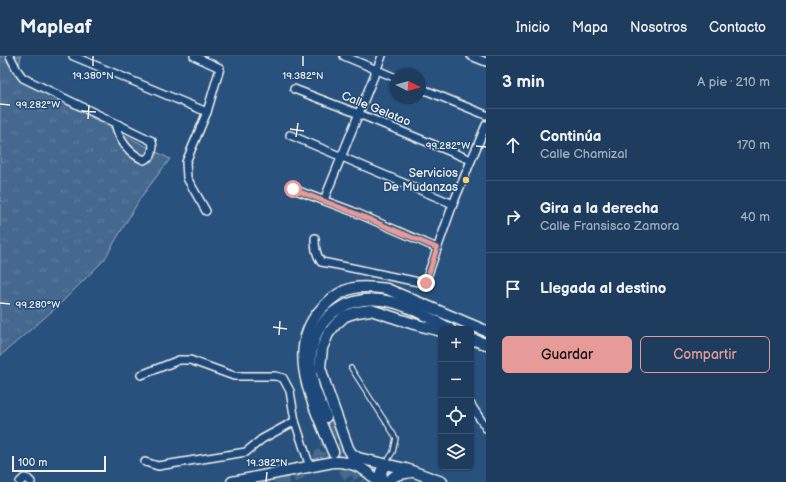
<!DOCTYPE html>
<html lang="es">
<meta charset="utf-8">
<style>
body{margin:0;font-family:"Balsamiq Sans",sans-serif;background:#264464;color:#f1f3f6}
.controls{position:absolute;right:12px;bottom:12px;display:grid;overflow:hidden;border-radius:6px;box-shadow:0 1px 3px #0004}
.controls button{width:36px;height:36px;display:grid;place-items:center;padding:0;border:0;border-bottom:1px solid #3c5673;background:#1e3d5e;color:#f1f3f6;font:20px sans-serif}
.compass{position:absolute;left:390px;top:12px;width:36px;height:36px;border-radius:50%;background:#1e3d5e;box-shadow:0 1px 3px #0004;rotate:95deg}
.scale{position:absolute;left:12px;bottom:10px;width:94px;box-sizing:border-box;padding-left:4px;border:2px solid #f4f1e8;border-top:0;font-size:11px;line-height:14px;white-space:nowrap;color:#f4f1e8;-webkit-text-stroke:3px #1f4a7a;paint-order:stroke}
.stop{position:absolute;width:12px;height:12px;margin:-9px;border:3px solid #e69b98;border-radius:50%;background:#fff}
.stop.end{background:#e69b98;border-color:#fff;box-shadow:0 1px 4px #0008}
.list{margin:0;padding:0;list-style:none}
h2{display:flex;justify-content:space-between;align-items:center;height:52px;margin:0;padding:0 16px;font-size:17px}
h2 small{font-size:13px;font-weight:400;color:#a1aebc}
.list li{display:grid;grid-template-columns:26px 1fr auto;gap:12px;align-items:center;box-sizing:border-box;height:72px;padding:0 16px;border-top:1px solid #3c5673}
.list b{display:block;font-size:15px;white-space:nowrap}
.list p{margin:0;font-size:13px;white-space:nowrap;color:#a1aebc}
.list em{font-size:13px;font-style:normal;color:#a1aebc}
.actions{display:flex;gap:8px;padding:12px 16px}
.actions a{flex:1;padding:9px 0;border:1px solid #e69b98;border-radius:6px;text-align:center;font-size:14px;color:#e69b98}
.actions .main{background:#e69b98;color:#111}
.icon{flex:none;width:22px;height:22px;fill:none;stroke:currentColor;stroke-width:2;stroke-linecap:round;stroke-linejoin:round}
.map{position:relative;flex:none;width:486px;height:426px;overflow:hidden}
header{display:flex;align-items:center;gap:24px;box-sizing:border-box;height:56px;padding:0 20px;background:#1e3d5e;border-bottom:1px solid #3c5673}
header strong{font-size:19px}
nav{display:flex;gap:22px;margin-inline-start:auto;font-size:14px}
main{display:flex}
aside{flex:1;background:#1e3d5e}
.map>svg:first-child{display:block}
.grass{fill:url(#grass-tufts);stroke:#9cacbb}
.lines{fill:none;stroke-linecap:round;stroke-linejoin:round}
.secondary-tunnel{stroke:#47698e;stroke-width:10;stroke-dasharray:10 5;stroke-linecap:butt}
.service-casing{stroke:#f4f1e8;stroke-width:6}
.minor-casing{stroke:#f4f1e8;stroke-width:10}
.secondary-casing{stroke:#f4f1e8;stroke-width:13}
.service{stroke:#1f4a7a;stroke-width:3.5}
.minor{stroke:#1f4a7a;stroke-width:7}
.secondary{stroke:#1f4a7a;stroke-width:10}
.route{stroke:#e69b98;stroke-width:5}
.ticks{fill:none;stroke:#f4f1e8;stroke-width:1.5}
.poi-dot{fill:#ffd166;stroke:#1f4a7a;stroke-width:1.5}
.labels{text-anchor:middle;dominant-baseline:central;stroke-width:3;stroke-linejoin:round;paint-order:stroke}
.street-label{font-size:12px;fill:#f4f1e8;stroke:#1f4a7a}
.poi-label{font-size:12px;fill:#f4f1e8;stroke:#1f4a7a;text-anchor:end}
.ticks-label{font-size:10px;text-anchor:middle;fill:#f4f1e8;stroke:#1f4a7a;stroke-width:3;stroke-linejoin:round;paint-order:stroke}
</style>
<header>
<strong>Mapleaf</strong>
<nav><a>Inicio</a><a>Mapa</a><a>Nosotros</a><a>Contacto</a></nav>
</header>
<main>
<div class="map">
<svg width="486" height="426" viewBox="0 0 486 426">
<defs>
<pattern id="grass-tufts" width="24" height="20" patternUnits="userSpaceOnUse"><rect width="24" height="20" fill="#45688e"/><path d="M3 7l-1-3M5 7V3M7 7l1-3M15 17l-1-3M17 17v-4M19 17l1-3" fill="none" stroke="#607e9e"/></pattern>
</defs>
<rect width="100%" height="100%" fill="#28517e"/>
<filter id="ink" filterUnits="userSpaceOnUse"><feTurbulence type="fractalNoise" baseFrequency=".025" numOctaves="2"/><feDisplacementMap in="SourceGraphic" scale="8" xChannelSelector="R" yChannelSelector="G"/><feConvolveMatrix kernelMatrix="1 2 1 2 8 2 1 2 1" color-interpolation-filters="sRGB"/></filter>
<g filter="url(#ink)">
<polygon class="grass" points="0,0 21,0 17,22 170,103 141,141 104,204 58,250 0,300"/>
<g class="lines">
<g class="secondary-tunnel">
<polyline points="331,374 341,398 363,426"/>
<polyline points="335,400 352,426"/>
<polyline points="259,426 286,421"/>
<path d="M 279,426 C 289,424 303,419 310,412 C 318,405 330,381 330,370 C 331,367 330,364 330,361"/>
</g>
<g class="service-casing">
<polyline id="service" points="351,312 396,382 393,396 386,407"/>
</g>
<g class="minor-casing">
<g id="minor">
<path d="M 10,0 L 17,14 L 23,22 L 152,85 L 153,91 L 151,100 L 144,104 C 128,97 119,84 115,67"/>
<polyline points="73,0 207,56"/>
<polyline points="194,0 220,12 207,56 186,106 187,122 206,155"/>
<polyline points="344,0 396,22"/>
<polyline points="471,0 486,6"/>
<polyline points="420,32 486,59"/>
<polyline points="294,33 359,58 471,104"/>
<polyline points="290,79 453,148"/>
<polyline points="293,133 352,155 437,192"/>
<polyline points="324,144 382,0"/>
<path d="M 315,182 C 315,192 316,198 321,206 C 356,212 390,221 425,227 L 453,148 L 486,69"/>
<polyline points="141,319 179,304 190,304 234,320 275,320 283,322 290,335 295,365 310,411"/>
<polyline points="471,349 486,372"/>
<polyline points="145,406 158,410 246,396 262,383 295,365"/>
<polyline points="20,426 24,422 28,423 31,426"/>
</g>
</g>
<g class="secondary-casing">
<g id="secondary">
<polyline points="471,283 486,288"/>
<path d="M 326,361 C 322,350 315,338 313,327 C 300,274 338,233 392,246 C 410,250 434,264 450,273"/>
<path d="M 333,396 C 315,351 282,293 323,251 C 344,229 359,229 387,233 L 486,275"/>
<polyline points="358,402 351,397 348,392 327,334 320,311 322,292 328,278 335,269 345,260 357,256 371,254 414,268 441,275"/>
<polyline points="352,403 358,402 406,413 442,426"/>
<path d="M 232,426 L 333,406 C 351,405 367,413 378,426"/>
<polyline points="383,426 381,416 385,408"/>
<path d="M 389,426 C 394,417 402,418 411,416"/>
</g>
</g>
<use href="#service" class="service"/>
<use href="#minor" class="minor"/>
<use href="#secondary" class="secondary"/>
</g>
</g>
<g class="lines" filter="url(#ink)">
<polyline class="route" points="293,133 352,156 437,192 426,227"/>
</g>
<path class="ticks" d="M 93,10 L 93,0M 303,10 L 303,0M 0,48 L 10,49M 82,55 L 96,56M 88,63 L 89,49M 290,73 L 304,75M 296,81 L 298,67M 476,90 L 486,91M 0,247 L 10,248M 273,271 L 287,273M 279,279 L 280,265M 266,426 L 267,416"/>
<circle class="poi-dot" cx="466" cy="124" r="4"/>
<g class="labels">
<g class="street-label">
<text transform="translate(376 53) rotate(22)">Calle Gelatao</text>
</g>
<g class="poi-label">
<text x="458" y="117">Servicios<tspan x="458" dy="14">De Mudanzas</tspan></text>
</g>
</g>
<g class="ticks-label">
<text x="93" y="23">19.380°N</text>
<text x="303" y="23">19.382°N</text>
<text x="38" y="52">99.282°W</text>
<text x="448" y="93">99.282°W</text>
<text x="38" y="252">99.280°W</text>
<text x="267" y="410">19.382°N</text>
</g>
</svg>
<div class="controls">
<button>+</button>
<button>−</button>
<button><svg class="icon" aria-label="locate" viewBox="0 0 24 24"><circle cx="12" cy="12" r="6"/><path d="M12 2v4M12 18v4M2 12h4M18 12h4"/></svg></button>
<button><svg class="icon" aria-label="layers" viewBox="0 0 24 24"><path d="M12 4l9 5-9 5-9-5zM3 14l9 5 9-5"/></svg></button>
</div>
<svg class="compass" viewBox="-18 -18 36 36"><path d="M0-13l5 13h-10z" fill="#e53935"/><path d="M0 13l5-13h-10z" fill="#a1aebc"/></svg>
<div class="scale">100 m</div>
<div class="stop" style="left:293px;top:133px"></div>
<div class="stop end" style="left:426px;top:227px"></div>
</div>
<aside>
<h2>3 min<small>A pie · 210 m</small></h2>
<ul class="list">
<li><svg class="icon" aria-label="ahead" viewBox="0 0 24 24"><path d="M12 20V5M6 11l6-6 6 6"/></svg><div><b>Continúa</b><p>Calle Chamizal</p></div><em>170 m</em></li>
<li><svg class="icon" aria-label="right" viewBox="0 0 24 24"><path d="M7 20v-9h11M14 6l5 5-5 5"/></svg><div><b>Gira a la derecha</b><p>Calle Fransisco Zamora</p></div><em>40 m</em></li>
<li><svg class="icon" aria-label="arrive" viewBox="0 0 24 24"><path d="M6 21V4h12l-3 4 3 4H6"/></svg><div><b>Llegada al destino</b></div></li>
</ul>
<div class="actions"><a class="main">Guardar</a><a>Compartir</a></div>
</aside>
</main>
